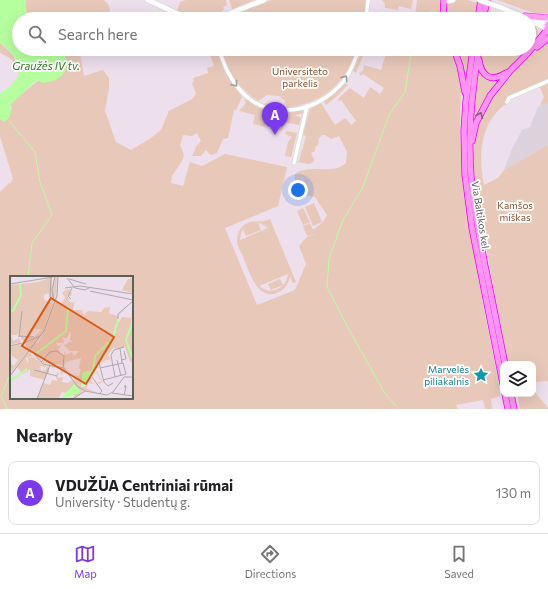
<!DOCTYPE html>
<meta charset="utf-8">
<style>
body{margin:0;font-family:Commissioner,sans-serif;background:#f6f6f6;color:#202124}
.controls{position:absolute;right:12px;bottom:12px;display:grid;overflow:hidden;border-radius:8px;box-shadow:0 4px 16px #0002}
.controls button{width:36px;height:36px;display:grid;place-items:center;padding:0;border:0;border-bottom:1px solid #e0e0e0;background:#fff;color:#202124;font:20px sans-serif}
.you{position:absolute;left:298px;top:190px;width:14px;height:14px;margin:-10px;border:3px solid #fff;border-radius:50%;background:#1a73e8;box-shadow:0 0 0 6px #1a73e833}
.badge{display:grid;place-items:center;width:26px;height:26px;border-radius:50%;background:#7c3aed;color:#fff;font-size:13px;font-weight:700}
.pin{position:absolute;translate:-50% -33px;filter:drop-shadow(0 1px 2px #0008)}
.pin::after{content:'';position:absolute;top:21px;width:14px;height:12px;background:inherit;clip-path:polygon(0 0,100% 0,50% 100%)}
.list{margin:0;padding:0;list-style:none}
h2{display:flex;justify-content:space-between;align-items:center;height:52px;margin:0;padding:0 16px;font-size:17px}
h2 small{font-size:13px;font-weight:400;color:#757577}
.list li{display:grid;grid-template-columns:26px 1fr auto;gap:12px;align-items:center;box-sizing:border-box;height:64px;margin:0 8px 8px;padding:0 8px;border:1px solid #e0e0e0;border-radius:8px}
.list b{display:block;font-size:15px;white-space:nowrap}
.list p{margin:0;font-size:13px;white-space:nowrap;color:#757577}
.list em{font-size:13px;font-style:normal;color:#757577}
.icon{flex:none;width:22px;height:22px;fill:none;stroke:currentColor;stroke-width:2;stroke-linecap:round;stroke-linejoin:round}
.map{position:relative;flex:none;width:548px;height:409px;overflow:hidden}
.search{position:absolute;background:#fff;box-shadow:0 4px 16px #0002;left:12px;right:12px;top:12px;height:44px;display:flex;align-items:center;gap:10px;box-sizing:border-box;padding:0 14px;border-radius:22px;color:#757577;font-size:15px}
.sheet{height:124px;background:#fff}
nav{display:flex;justify-content:space-around;align-items:center;box-sizing:border-box;height:56px;border-top:1px solid #e0e0e0;background:#fff;font-size:11px;color:#757577}
nav a{display:grid;justify-items:center;gap:2px}
nav .on{color:#7c3aed}
.map>svg:first-child{display:block}
.industrial{fill:#dbd2db}
.green{fill:#e8c8b9;fill-rule:evenodd}
.water{fill:#b6ff9e}
.lines{fill:none;stroke-linecap:round;stroke-linejoin:round}
.stream{stroke:#b6ff9e;stroke-width:1}
.minor-casing{stroke:#d3dbd3;stroke-width:5}
.secondary-casing{stroke:#cbd5cb;stroke-width:6}
.primary-casing{stroke:#fe48f8;stroke-width:7}
.trunk-casing{stroke:#ed00ed;stroke-width:7}
.minor{stroke:#fff;stroke-width:3.5}
.secondary{stroke:#fff;stroke-width:5}
.primary{stroke:#ffa3f1;stroke-width:5.5}
.trunk{stroke:#ff94f4;stroke-width:5.5}
.secondary-bridge-casing{stroke:#cbd5cb;stroke-width:6;stroke-linecap:butt}
.secondary-bridge{stroke:#fff;stroke-width:5}
.oneway{stroke:#9ca19b}
.oneway2{stroke:#736a6f}
.labels{text-anchor:middle;dominant-baseline:central;stroke-width:3.5;stroke-linejoin:round;paint-order:stroke}
.park-label{font-size:10px;fill:#8c502e;stroke:#fff}
.street-label{font-size:10px;fill:#5a6258;stroke:#fff}
.culture-label{font-size:10px;fill:#0d838f;stroke:#fff;text-anchor:end}
.water-label{font-size:11px;font-style:italic;fill:#378227;stroke:#fff}
.inset-river{fill:none;stroke:#b6ff9e;stroke-width:2}
.inset-road{fill:none;stroke:#aea9ad;stroke-width:1}
.view{fill:#da5a14;fill-opacity:0.15;stroke:#da5a14;stroke-width:2}
.inset-edge{fill:none;stroke:#5a6258;stroke-width:2}
</style>
<div class="map">
<svg width="548" height="409" viewBox="0 0 548 409">
<rect width="100%" height="100%" fill="#eddfec"/>
<polygon class="industrial" points="544,103 548,103 548,145 504,170 512,149 522,130 530,127 538,107"/>
<g class="green">
<path d="M 26,0 L 104,0 C 110,5 111,10 109,18 L 100,19 L 33,19 C 27,14 24,8 26,0 Z"/>
<path d="M 186,0 L 226,0 L 227,5 L 223,7 L 224,9 C 214,24 189,17 177,11 L 180,2 Z"/>
<polygon points="229,0 254,0 232,9"/>
<polygon points="271,0 366,0 364,19 222,19"/>
<polygon points="382,0 413,0 411,9 399,6 398,10 385,8 385,4"/>
<polygon points="417,0 441,0 443,3 441,19 415,19"/>
<polygon points="456,0 468,0 476,3 476,0 478,0 475,19 445,19 445,15 448,4"/>
<polygon points="490,0 492,0 490,14 491,16 499,12 517,19 487,19"/>
<polygon points="497,0 548,0 548,13 540,14 534,13"/>
<polygon points="529,24 535,26 538,30 538,34 529,46"/>
<path d="M 548,41 L 548,79 L 506,100 L 505,102 L 506,104 C 480,122 478,156 484,185 L 498,178 L 504,170 L 548,145 L 548,381 L 533,382 L 533,364 L 508,364 C 502,330 495,296 489,262 C 482,227 466,156 478,124 C 491,89 520,65 548,41 Z"/>
<polygon points="0,43 13,55 17,66 10,58 0,53"/>
<path d="M 62,49 L 79,49 L 84,76 L 103,70 L 109,78 L 109,88 L 105,111 L 116,142 L 131,150 L 151,138 L 161,130 L 169,111 L 192,99 L 196,94 L 192,83 L 194,81 L 193,78 L 208,73 L 207,68 L 214,66 L 208,49 L 217,49 L 224,70 L 242,97 L 236,110 L 234,110 L 228,138 L 223,139 L 217,153 L 211,155 L 206,150 L 201,156 L 192,156 L 196,147 L 201,141 L 197,133 L 192,136 L 183,135 L 180,145 L 184,155 L 182,161 L 172,176 L 171,183 L 183,186 L 190,162 L 202,166 L 225,154 L 287,167 L 278,206 L 225,228 L 257,305 L 295,290 L 306,264 L 299,246 L 307,237 L 315,234 L 307,236 L 303,226 L 310,223 L 313,230 L 323,222 L 327,215 L 315,197 C 300,195 294,190 295,174 C 311,163 332,176 346,163 L 347,152 L 339,136 L 331,139 L 325,135 L 322,135 L 319,138 L 318,145 L 315,147 L 315,151 L 311,153 L 314,159 L 313,162 L 309,164 L 297,162 L 299,161 L 306,136 L 303,135 L 310,109 L 321,103 L 335,125 L 345,118 L 351,125 L 356,121 L 341,100 L 339,101 L 338,99 L 350,88 L 364,98 L 370,87 L 380,94 L 384,88 L 363,74 L 361,76 L 359,73 L 363,71 L 364,65 L 381,70 L 386,53 L 397,56 L 398,51 L 401,52 L 402,49 L 451,49 L 457,67 L 461,83 L 460,133 L 463,188 L 483,304 L 500,391 L 500,396 L 491,399 L 492,409 L 485,409 L 483,400 L 456,405 L 458,409 L 0,409 L 0,192 L 10,182 L 10,184 L 13,179 L 0,136 L 0,119 L 2,121 L 12,109 L 10,104 L 39,80 L 65,54 ZM 11,277 L 132,277 L 132,398 L 11,398 Z"/>
<path d="M 221,49 L 357,49 C 345,84 324,102 287,108 L 285,101 L 279,96 L 267,95 L 258,101 C 238,87 228,73 221,49 Z"/>
<polygon points="456,49 470,49 465,82"/>
<polygon points="482,49 526,49 488,95 479,111 472,129 473,107"/>
<polygon points="360,55 363,56 356,73 353,71"/>
<polygon points="344,83 348,85 336,97 326,105 324,101 336,92"/>
<polygon points="548,84 548,103 540,105 544,97 540,87"/>
<polygon points="247,99 267,110 266,113 264,114 266,120 265,127 253,124 255,115 239,111 246,103 244,100"/>
<polygon points="303,110 305,113 295,115 301,118 299,125 284,122 282,131 271,128 274,121 278,117 275,114 275,113 291,112"/>
<polygon points="286,131 297,133 291,157 285,156 288,142 292,137 285,134"/>
<polygon points="314,203 322,222 313,226 305,207"/>
<polygon points="303,208 310,222 303,225 297,211"/>
<path d="M 270,219 L 296,282 L 293,283 L 290,277 C 288,284 285,289 279,292 C 259,302 251,276 245,262 C 243,255 238,248 237,242 C 237,237 238,231 242,227 C 250,218 260,224 270,219 ZM 258,223 L 262,224 L 268,228 L 240,240 L 241,234 L 243,229 L 246,236 L 261,230 ZM 288,274 C 286,289 271,296 259,286 Z"/>
<polygon points="280,279 283,285 271,290 268,284"/>
<polygon points="533,390 548,408 548,409 520,409 517,394 533,394"/>
</g>
<path class="water" d="M 0,0 L 26,0 C 24,8 27,14 33,19 L 19,19 L 19,49 L 62,49 C 70,63 68,75 53,81 C 50,81 46,83 43,83 C 41,82 40,81 37,80 L 10,105 C 12,111 11,118 4,122 L 0,119 L 0,94 C 6,89 16,83 18,75 C 22,63 9,48 0,43 Z"/>
<g class="lines">
<g class="stream">
<polyline points="429,19 432,10"/>
<polyline points="9,121 35,152 40,182 52,215 32,243 28,277"/>
<polyline points="396,406 384,392 347,326 327,287 329,259 343,220 363,187 389,115 405,92 411,54 414,49"/>
<polyline points="7,409 1,396 11,372"/>
</g>
<g class="minor-casing">
<g id="minor">
<polyline points="366,19 368,0"/>
<path d="M 219,49 C 231,90 257,119 303,108 C 318,104 333,94 343,82 C 351,72 355,60 359,49"/>
<polyline points="507,102 509,98 548,81"/>
<polyline points="294,163 307,106"/>
</g>
</g>
<g class="secondary-casing">
<g id="secondary">
<polyline points="148,0 178,14 196,19"/>
<polyline points="444,0 449,1 453,0"/>
<path d="M 502,8 C 514,13 535,23 548,22"/>
<polyline points="211,19 226,15 264,0"/>
<polyline points="534,22 547,29"/>
</g>
</g>
<g class="primary-casing">
<g id="primary">
<polyline points="525,16 548,18"/>
<polyline points="548,24 547,29 548,32"/>
</g>
</g>
<g class="trunk-casing">
<g id="trunk">
<polyline points="443,19 444,0"/>
<polyline points="478,19 481,0"/>
<polyline points="483,19 487,0"/>
<polyline points="537,47 548,38"/>
<polyline points="454,49 460,66 465,92"/>
<polyline points="473,49 466,101 464,131 465,175 472,228 503,384"/>
<path d="M 479,49 C 473,83 469,117 470,152 C 470,190 478,228 485,266 C 492,298 498,331 505,364"/>
<path d="M 479,60 C 481,76 491,83 506,73"/>
<polyline points="472,141 476,123 490,96 510,71 527,54 547,30"/>
<polyline points="505,394 508,409"/>
<polyline points="511,394 514,409"/>
</g>
</g>
<use href="#minor" class="minor"/>
<use href="#secondary" class="secondary"/>
<use href="#primary" class="primary"/>
<use href="#trunk" class="trunk"/>
<g class="secondary-bridge-casing">
<polyline id="secondary-bridge" points="479,0 502,8"/>
</g>
<use href="#secondary-bridge" class="secondary-bridge"/>
</g>
<defs><path id="oneway-chevron" d="M-2-3.5L2.5 0L-2 3.5" fill="none" stroke-width="1.6" stroke-linecap="round" stroke-linejoin="round"/></defs>
<g class="oneway">
<use href="#oneway-chevron" transform="translate(345 78) rotate(-55)"/>
<use href="#oneway-chevron" transform="translate(235 84) rotate(51)"/>
</g>
<use class="oneway2" href="#oneway-chevron" transform="translate(480 115) rotate(-67)"/>
<defs>
<g id="sight-bare" transform="scale(1.2)"><path d="M0-6L1.8-2.2L6-1.7L2.9 1.2L3.7 5.4L0 3.3L-3.7 5.4L-2.9 1.2L-6-1.7L-1.8-2.2Z" fill="#0f9aa8" stroke="#fff" stroke-width="2.5" paint-order="stroke"/></g>
</defs>
<g fill-rule="evenodd">
<use href="#sight-bare" x="481" y="375"/>
</g>
<g class="labels">
<g class="park-label">
<text x="300" y="71">Universiteto<tspan x="300" dy="12">parkelis</tspan></text>
<text x="515" y="205">Kamšos<tspan x="515" dy="12">miškas</tspan></text>
</g>
<g class="street-label">
<text transform="translate(481 216) rotate(81)">Via Baltikos kel.</text>
</g>
<g class="culture-label">
<text x="469" y="369">Marvelės<tspan x="469" dy="12">piliakalnis</tspan></text>
</g>
<g class="water-label">
<text x="46" y="65">Graužės IV tv.</text>
</g>
</g>
<g transform="translate(10 276)">
<rect width="123" height="123" fill="#eddfec"/>
<path d="M 47,0 L 46,17 L 43,27 L 39,17 L 34,19 L 34,23 L 43,28 L 30,61 L 45,24 L 48,7 L 46,22 L 34,54 L 30,61 L 27,65 L 3,95 L 27,66 L 28,67 L 35,54 L 45,28 L 48,25 L 51,29 L 55,21 L 52,17 L 56,14 L 60,13 L 59,16 L 62,16 L 61,20 L 58,20 L 59,16 L 57,19 L 60,26 L 64,27 L 65,24 L 68,24 L 65,24 L 63,34 L 72,34 L 74,39 L 78,35 L 91,36 L 94,32 L 100,31 L 99,37 L 107,40 L 123,26 L 109,39 L 107,45 L 109,46 L 112,41 L 123,42 L 123,87 L 120,85 L 115,71 L 105,73 L 104,71 L 98,79 L 101,83 L 87,87 L 85,93 L 93,106 L 89,108 L 87,106 L 92,106 L 85,94 L 73,96 L 71,111 L 75,111 L 80,105 L 78,100 L 83,108 L 79,107 L 76,112 L 88,117 L 71,113 L 64,106 L 64,99 L 69,100 L 71,94 L 69,92 L 71,82 L 56,86 L 54,90 L 57,93 L 53,91 L 53,89 L 33,87 L 32,85 L 37,78 L 30,85 L 21,75 L 21,79 L 22,79 L 24,80 L 16,82 L 18,88 L 18,82 L 24,81 L 32,88 L 52,91 L 56,95 L 51,99 L 50,93 L 35,90 L 34,94 L 34,91 L 30,90 L 31,95 L 36,94 L 36,91 L 39,92 L 39,98 L 37,97 L 35,104 L 20,100 L 20,93 L 13,98 L 7,91 L 0,101 L 2,96 L 0,99 L 4,93 L 27,65 L 0,97 L 0,87 L 4,90 L 8,84 L 2,80 L 0,71 L 11,68 L 18,74 L 15,67 L 22,64 L 13,65 L 8,57 L 7,59 L 1,59 L 3,65 L 9,62 L 11,66 L 0,69 L 0,9 L 29,6 L 42,1 L 42,16 L 44,2 ZM 21,53 L 32,53 L 23,62 L 19,61 ZM 61,55 L 60,64 L 62,65 L 54,69 L 60,75 L 69,75 L 64,80 L 62,76 L 56,79 L 54,75 L 54,81 L 49,75 L 53,75 L 48,74 L 52,69 L 48,70 L 46,67 L 54,67 L 53,61 L 56,63 ZM 123,2 L 123,17 L 112,14 L 118,3 ZM 47,96 L 49,97 L 47,102 L 53,101 L 52,106 L 58,107 L 62,104 L 73,115 L 63,123 L 58,123 L 64,121 L 64,109 L 56,117 L 52,116 L 48,123 L 26,123 L 34,107 L 40,109 L 42,104 L 48,105 L 46,102 Z" fill="#e8c8b9" fill-rule="evenodd"/>
<path d="M 83,94 L 87,98 L 79,98 L 80,105 L 72,111 L 72,97 ZM 65,108 L 71,116 L 53,123 L 55,117 Z" fill="#b6ff9e"/>
<path class="inset-river" d="M 0,34 L 3,35 L 11,19 L 10,8M 122,37 L 122,48 L 116,64 L 123,84M 27,77 L 56,55 L 58,33M 83,94 L 85,80 L 103,62 L 108,44M 0,105 L 17,93"/>
<path class="inset-road" d="M 57,2 L 65,12 L 75,14 L 81,11M 59,3 L 76,8M 0,8 L 43,1M 55,12 L 70,10 L 123,18M 80,15 L 123,24M 40,21 L 41,1M 61,23 L 58,20 L 62,12M 44,25 L 42,14 L 45,0M 108,43 L 108,38 L 123,25M 8,60 L 24,61M 9,61 L 12,35M 14,67 L 30,60M 0,70 L 12,67M 110,72 L 112,87M 23,77 L 33,88 L 54,92 L 67,110 L 75,115 L 97,119 L 103,116 L 114,101 L 123,101M 107,84 L 111,100M 111,84 L 116,83 L 114,75M 31,86 L 40,76 L 47,75 L 54,80 L 53,91M 89,87 L 94,106 L 98,110 L 103,107M 90,92 L 113,87 L 116,98M 24,94 L 47,100M 0,100 L 34,55 L 47,20 L 48,0M 82,101 L 92,115 L 89,118M 105,101 L 101,79 L 104,74 L 114,71M 93,104 L 116,98M 102,117 L 123,120M 114,119 L 116,111 L 115,109 L 115,112M 27,123 L 40,89M 63,123 L 75,115"/>
<path class="view" d="M 41,22 L 104,61 L 76,108 L 12,70 Z"/>
<rect width="123" height="123" class="inset-edge"/>
</g>
</svg>
<div class="controls">
<button><svg class="icon" aria-label="layers" viewBox="0 0 24 24"><path d="M12 4l9 5-9 5-9-5zM3 14l9 5 9-5"/></svg></button>
</div>
<div class="you"></div>
<div class="pin badge" style="left:275px;top:135px">A</div>
<div class="search"><svg class="icon" aria-label="search" viewBox="0 0 24 24"><circle cx="10" cy="10" r="6"/><path d="M15 15l6 6"/></svg>Search here</div>
</div>
<section class="sheet">
<h2>Nearby<small></small></h2>
<ul class="list">
<li><span class="badge">A</span><div><b>VDUŽŪA Centriniai rūmai</b><p>University · Studentų g.</p></div><em>130 m</em></li>
</ul>
</section>
<nav>
<a class="on"><svg class="icon" aria-label="map" viewBox="0 0 24 24"><path d="M3 6l6-2 6 2 6-2v14l-6 2-6-2-6 2zM9 4v14M15 6v14"/></svg>Map</a>
<a><svg class="icon" aria-label="directions" viewBox="0 0 24 24"><path d="M12 3l9 9-9 9-9-9zM9 14v-3h6M13 9l2 2-2 2"/></svg>Directions</a>
<a><svg class="icon" aria-label="saved" viewBox="0 0 24 24"><path d="M7 4h10v16l-5-4-5 4z"/></svg>Saved</a>
</nav>
